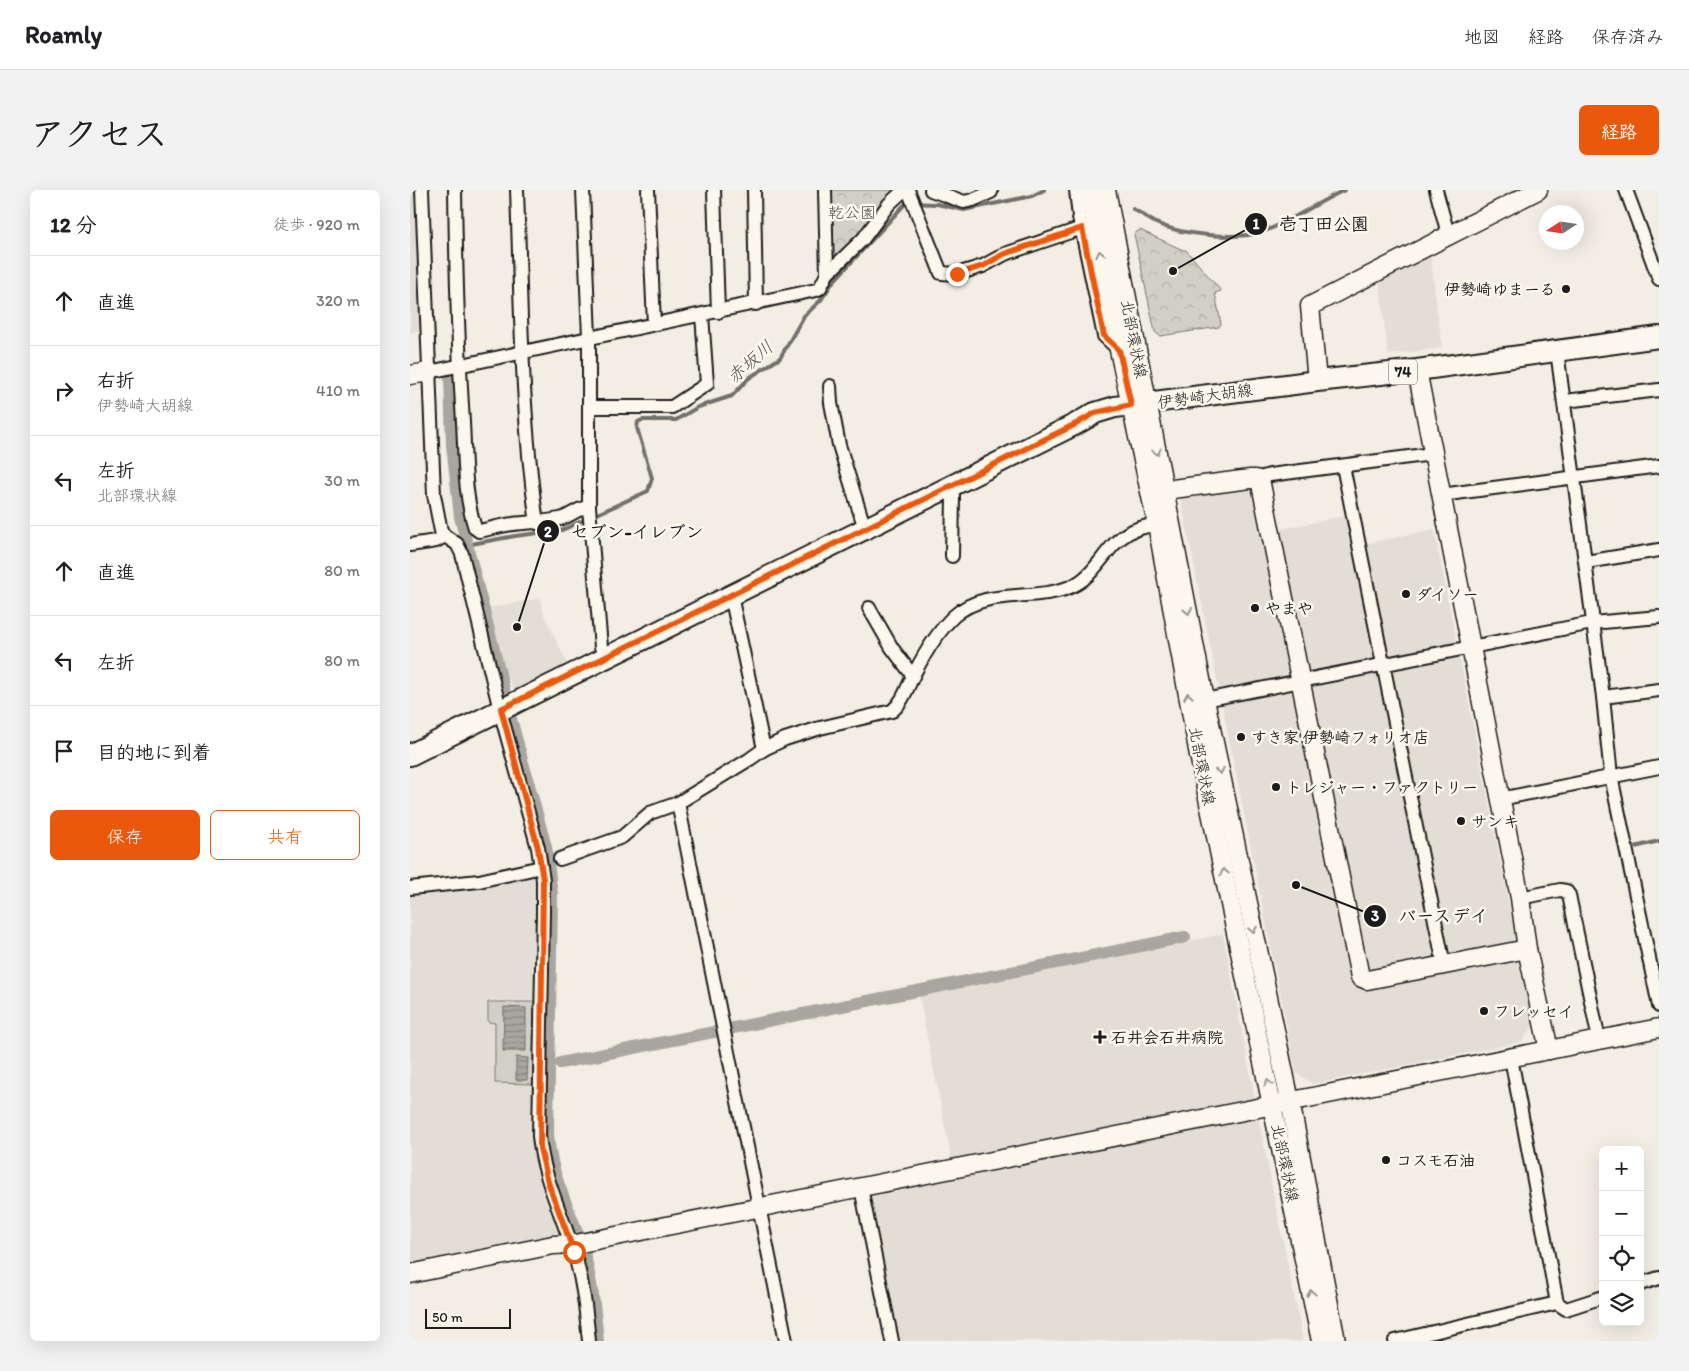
<!DOCTYPE html>
<html lang="ja">
<meta charset="utf-8">
<style>
body{margin:0;font-family:Itim,"Klee One",sans-serif;background:#f2f2f2;color:#202124}
.controls{position:absolute;right:15px;bottom:15px;display:grid;overflow:hidden;border-radius:8px;box-shadow:0 5px 20px #0002}
.controls button{width:45px;height:45px;display:grid;place-items:center;padding:0;border:0;border-bottom:1px solid #e0e0e0;background:#fff;color:#202124;font:25px sans-serif}
.compass{position:absolute;left:1129px;top:15px;width:45px;height:45px;border-radius:50%;background:#fff;box-shadow:0 5px 20px #0002;rotate:258deg}
.scale{position:absolute;left:15px;bottom:12px;width:86px;box-sizing:border-box;padding-left:5px;border:2px solid #1c1c1c;border-top:0;font-size:14px;line-height:18px;white-space:nowrap;color:#1c1c1c;-webkit-text-stroke:4px #fbf7ec;paint-order:stroke}
.stop{position:absolute;width:15px;height:15px;margin:-11px;border:4px solid #ea580c;border-radius:50%;background:#fff}
.stop.end{background:#ea580c;border-color:#fff;box-shadow:0 1px 5px #0008}
.list{margin:0;padding:0;list-style:none}
h2{display:flex;justify-content:space-between;align-items:center;height:65px;margin:0;padding:0 20px;font-size:21px}
h2 small{font-size:16px;font-weight:400;color:#757577}
.list li{display:grid;grid-template-columns:32px 1fr auto;gap:15px;align-items:center;box-sizing:border-box;height:90px;padding:0 20px;border-top:1px solid #e0e0e0}
.list b{display:block;font-size:19px;white-space:nowrap}
.list p{margin:0;font-size:16px;white-space:nowrap;color:#757577}
.list em{font-size:16px;font-style:normal;color:#757577}
.actions{display:flex;gap:10px;padding:15px 20px}
.actions a{flex:1;padding:11px 0;border:1px solid #ea580c;border-radius:8px;text-align:center;font-size:18px;color:#ea580c}
.actions .main{background:#ea580c;color:#fff}
.icon{flex:none;width:28px;height:28px;fill:none;stroke:currentColor;stroke-width:2;stroke-linecap:round;stroke-linejoin:round}
.map{position:relative;flex:none;width:1249px;height:1151px;overflow:hidden;border-radius:8px}
header{display:flex;align-items:center;gap:30px;box-sizing:border-box;height:70px;padding:0 25px;background:#fff;border-bottom:1px solid #e0e0e0}
header strong{font-size:24px}
nav{display:flex;gap:28px;margin-inline-start:auto;font-size:18px}
.intro{display:flex;align-items:center;justify-content:space-between;box-sizing:border-box;height:120px;padding:0 30px}
h1{margin:0;font-size:35px}
.button{padding:12px 22px;border-radius:8px;background:#ea580c;color:#fff;font-size:18px;font-weight:700}
main{display:flex;gap:30px;padding:0 30px}
aside{flex:1;background:#fff;border-radius:8px;box-shadow:0 5px 20px #0002}
.map>svg:first-child{display:block}
.built{fill:#e2ded5}
.green{fill:#d2cfc6;stroke:#777671}
.forest{fill:url(#forest-crowns);stroke:#777671}
.water{fill:url(#water-rules);stroke:#716f6b}
.lines{fill:none;stroke-linecap:round;stroke-linejoin:round}
.stream{stroke:#716f6b;stroke-width:4}
.canal{stroke:#a9a6a0;stroke-width:12}
.street-casing{stroke:#1c1c1c;stroke-width:16}
.secondary-casing{stroke:#1c1c1c;stroke-width:21}
.primary-casing{stroke:#1c1c1c;stroke-width:24}
.street{stroke:#fbf7ec;stroke-width:12}
.secondary{stroke:#fbf7ec;stroke-width:18}
.primary{stroke:#fbf7ec;stroke-width:20}
.oneway{stroke:#97948e}
.route{stroke:#ea580c;stroke-width:6}
.poi-dot{fill:#1c1c1c;stroke:#fbf7ec;stroke-width:2}
.labels{text-anchor:middle;dominant-baseline:central;stroke-width:5;stroke-linejoin:round;paint-order:stroke}
.shield{fill:#fbf7ec;stroke:#5f5e5a;stroke-width:1}
.shield-label{font-size:15px;font-weight:bold;fill:#1c1c1c}
.park-label{font-size:16px;fill:#53524f;stroke:#fbf7ec}
.poi-label{font-size:16px;font-weight:bold;fill:#1c1c1c;stroke:#fbf7ec;text-anchor:start}
.street-label{font-size:16px;fill:#1c1c1c;stroke:#fbf7ec}
.water-label{font-size:18px;font-style:italic;fill:#545351;stroke:#fbf7ec}
.leader{fill:none;stroke:#1c1c1c;stroke-width:2}
.callout-dot{fill:#1c1c1c;stroke:#fbf7ec;stroke-width:2}
.mark-label{font-size:15px;text-anchor:middle;font-weight:bold;fill:#fff}
.callout-label{font-size:18px;text-anchor:middle;font-weight:bold;fill:#1c1c1c;stroke:#fbf7ec;stroke-width:5;stroke-linejoin:round;paint-order:stroke}
</style>
<header>
<strong>Roamly</strong>
<nav><a>地図</a><a>経路</a><a>保存済み</a></nav>
</header>
<div class="intro"><h1>アクセス</h1><a class="button">経路</a></div>
<main>
<aside>
<h2>12 分<small>徒歩 · 920 m</small></h2>
<ul class="list">
<li><svg class="icon" aria-label="ahead" viewBox="0 0 24 24"><path d="M12 20V5M6 11l6-6 6 6"/></svg><div><b>直進</b></div><em>320 m</em></li>
<li><svg class="icon" aria-label="right" viewBox="0 0 24 24"><path d="M7 20v-9h11M14 6l5 5-5 5"/></svg><div><b>右折</b><p>伊勢崎大胡線</p></div><em>410 m</em></li>
<li><svg class="icon" aria-label="left" viewBox="0 0 24 24"><path d="M17 20v-9H6M10 6l-5 5 5 5"/></svg><div><b>左折</b><p>北部環状線</p></div><em>30 m</em></li>
<li><svg class="icon" aria-label="ahead" viewBox="0 0 24 24"><path d="M12 20V5M6 11l6-6 6 6"/></svg><div><b>直進</b></div><em>80 m</em></li>
<li><svg class="icon" aria-label="left" viewBox="0 0 24 24"><path d="M17 20v-9H6M10 6l-5 5 5 5"/></svg><div><b>左折</b></div><em>80 m</em></li>
<li><svg class="icon" aria-label="arrive" viewBox="0 0 24 24"><path d="M6 21V4h12l-3 4 3 4H6"/></svg><div><b>目的地に到着</b></div></li>
</ul>
<div class="actions"><a class="main">保存</a><a>共有</a></div>
</aside>
<div class="map">
<svg width="1249" height="1151" viewBox="0 0 1249 1151">
<defs>
<pattern id="forest-crowns" width="20" height="18" patternUnits="userSpaceOnUse" patternTransform="scale(1.25)"><rect width="20" height="18" fill="#d2cfc6"/><path d="M2 6a3 3 0 1 1 6 0M12 15a3 3 0 1 1 6 0" fill="none" stroke="#b4b1aa"/></pattern>
<pattern id="water-rules" width="6" height="5" patternUnits="userSpaceOnUse" patternTransform="scale(1.25)"><rect width="6" height="5" fill="#a9a6a0"/><path d="M0 2.5h6" fill="none" stroke="#898682"/></pattern>
</defs>
<rect width="100%" height="100%" fill="#f2eee4"/>
<filter id="ink" filterUnits="userSpaceOnUse"><feTurbulence type="fractalNoise" baseFrequency=".02" numOctaves="2"/><feDisplacementMap in="SourceGraphic" scale="10" xChannelSelector="R" yChannelSelector="G"/><feConvolveMatrix kernelMatrix="1 2 1 2 8 2 1 2 1" color-interpolation-filters="sRGB"/></filter>
<g filter="url(#ink)">
<g class="built">
<polygon points="0,0 6,0 11,140 0,143"/>
<polygon points="1020,62 1032,158 978,165 969,88"/>
<polygon points="839,298 845,303 853,343 948,323 954,354 1024,339 1106,749 1109,775 1123,837 1111,852 903,894 886,883 771,310 773,307"/>
<polygon points="130,408 134,425 157,473 156,479 106,505 95,481 79,418"/>
<polygon points="121,684 125,689 127,701 124,812 123,949 130,990 137,1014 149,1043 145,1047 0,1075 0,703"/>
<polygon points="813,744 845,908 542,972 509,806"/>
<polygon points="848,925 893,1151 487,1151 457,1003"/>
</g>
<polygon class="green" points="78,812 124,812 123,894 85,893 85,833 78,832"/>
<g class="forest">
<polygon points="420,0 483,0 454,40 429,64 422,64"/>
<polygon points="730,40 773,60 776,60 811,101 805,103 811,134 809,137 750,146 745,142 724,44"/>
</g>
<g class="water">
<polygon points="94,817 116,818 116,861 93,861"/>
<polygon points="106,867 118,868 117,890 106,890"/>
</g>
<g class="lines">
<g class="stream">
<path d="M 723,19 C 731,23 738,29 746,33 C 771,45 826,50 852,42 C 881,32 907,12 935,0"/>
<polyline points="56,355 105,346 152,340 238,301 242,288 227,238 228,232 232,230 266,230 288,217 322,206 339,188 370,168 394,126 411,110 423,92 496,13 527,14 554,20 622,6 634,0"/>
<polyline points="1225,657 1249,651"/>
</g>
<g class="canal">
<polyline points="40,187 42,255 50,327 97,511"/>
<path d="M 100,525 L 136,657 L 142,704 L 138,942 C 139,984 161,1020 173,1059 C 182,1089 185,1120 188,1151"/>
<polyline points="150,873 775,747"/>
</g>
<g class="street-casing">
<g id="street">
<path d="M 12,0 L 24,305 L 31,341 L 35,346 L 47,354 L 52,364 L 92,528 L 128,658 L 133,690 L 133,721 L 129,946 C 133,987 151,1022 163,1060 C 173,1089 176,1121 179,1151"/>
<path d="M 45,0 C 46,77 48,155 53,232 C 55,267 54,305 65,338 L 69,341 C 80,339 92,335 103,334 C 119,332 135,332 150,329 C 161,326 167,318 179,317"/>
<path d="M 107,0 C 111,111 111,223 127,333"/>
<polyline points="173,0 179,147 179,317 191,457 194,468"/>
<polyline points="238,0 244,134"/>
<polyline points="304,0 308,122"/>
<polyline points="344,0 346,114"/>
<polyline points="415,0 417,84"/>
<polyline points="498,0 531,83 547,84 573,76 595,64 672,38"/>
<polyline points="521,0 554,12 563,10 581,2 581,0"/>
<polyline points="666,0 669,27 694,146 709,160"/>
<polyline points="1026,0 1038,44"/>
<polyline points="1216,0 1249,89"/>
<polyline points="1147,161 1193,507 1201,586 1249,816"/>
<polyline points="19,182 406,100 410,98 417,84 453,49 479,14 494,0"/>
<polyline points="420,196 421,213 429,255 455,339"/>
<polyline points="1155,211 1249,200"/>
<polyline points="179,217 262,217 297,194 292,125"/>
<polyline points="933,276 1034,775"/>
<polyline points="848,290 853,287 860,285 1022,264"/>
<polyline points="542,295 543,306 542,366"/>
<polyline points="1031,305 1249,276"/>
<polyline points="0,355 26,351 35,346"/>
<polyline points="1176,372 1249,360"/>
<polyline points="319,407 323,415 354,559"/>
<polyline points="459,418 482,458 503,486"/>
<polyline points="1193,507 1249,500"/>
<polyline points="795,510 1182,433 1249,427"/>
<polyline points="1090,609 1249,577"/>
<polyline points="268,613 376,1151"/>
<path d="M 150,669 L 212,647 L 240,623 L 268,613 L 340,569 L 354,559 L 375,549 L 410,538 L 482,521 C 494,511 498,495 505,482 C 515,463 528,441 544,426 C 576,397 624,412 660,397 C 686,387 695,356 718,343 C 726,338 737,336 747,334"/>
<polyline points="0,698 69,691 131,677"/>
<polyline points="1110,708 1150,700 1156,701 1159,705 1189,850"/>
<polyline points="1101,868 1147,1113"/>
<polyline points="451,998 482,1151"/>
<polyline points="1230,1094 1249,1088"/>
<polyline points="985,1151 1147,1113 1156,1119 1193,1107"/>
</g>
</g>
<g class="secondary-casing">
<g id="secondary">
<polyline points="679,0 709,160 747,334 788,560 911,1151"/>
<polyline points="696,0 795,510 880,911 926,1151"/>
<polyline points="1007,180 1110,708 1117,759 1139,860"/>
<polyline points="0,185 19,182"/>
<polyline points="907,191 900,116 1128,0"/>
<polyline points="755,300 840,289 846,289 851,294 950,787 957,790 1117,759"/>
<polyline points="0,1084 143,1055 166,1054 1249,838"/>
</g>
</g>
<g class="primary-casing">
<polyline id="primary" points="0,565 666,234 685,223 705,217 907,191 1007,180 1249,147"/>
</g>
<use href="#street" class="street"/>
<use href="#secondary" class="secondary"/>
<use href="#primary" class="primary"/>
</g>
<defs><path id="oneway-chevron" d="M-2-3.5L2.5 0L-2 3.5" fill="none" stroke-width="1.6" stroke-linecap="round" stroke-linejoin="round" transform="scale(1.25)"/></defs>
<g class="oneway">
<use href="#oneway-chevron" transform="translate(690 64) rotate(-101)"/>
<use href="#oneway-chevron" transform="translate(747 262) rotate(78)"/>
<use href="#oneway-chevron" transform="translate(778 421) rotate(79)"/>
<use href="#oneway-chevron" transform="translate(778 506) rotate(-100)"/>
<use href="#oneway-chevron" transform="translate(810 581) rotate(78)"/>
<use href="#oneway-chevron" transform="translate(814 682) rotate(-102)"/>
<use href="#oneway-chevron" transform="translate(843 740) rotate(78)"/>
<use href="#oneway-chevron" transform="translate(858 893) rotate(-102)"/>
<use href="#oneway-chevron" transform="translate(901 1103) rotate(-101)"/>
</g>
</g>
<g class="lines" filter="url(#ink)">
<polyline class="route" points="164,1062 138,992 130,958 133,690 128,658 91,519 666,234 685,223 721,215 709,160 694,146 672,38 594,64 573,76 547,84"/>
</g>
<g class="poi-dot">
<circle cx="1156" cy="99" r="5"/>
<circle cx="996" cy="404" r="5"/>
<circle cx="845" cy="418" r="5"/>
<circle cx="831" cy="547" r="5"/>
<circle cx="866" cy="597" r="5"/>
<circle cx="1051" cy="631" r="5"/>
<circle cx="1074" cy="821" r="5"/>
<path d="M687.5 839.5h5v5h5v5h-5v5h-5v-5h-5v-5h5z"/>
<circle cx="976" cy="970" r="5"/>
</g>
<g class="labels">
<rect class="shield" x="979" y="169.5" width="28" height="25" rx="4"/>
<g class="shield-label">
<text x="993" y="182">74</text>
</g>
<g class="park-label">
<text x="442" y="22">乾公園</text>
</g>
<g class="poi-label">
<text x="1146" y="99" text-anchor="end">伊勢崎ゆまーる</text>
<text x="1006" y="404">ダイソー</text>
<text x="855" y="418">やまや</text>
<text x="841" y="547">すき家 伊勢崎フォリオ店</text>
<text x="876" y="597">トレジャー・ファクトリー</text>
<text x="1061" y="631">サンキ</text>
<text x="1084" y="821">フレッセイ</text>
<text x="701" y="847">石井会石井病院</text>
<text x="986" y="970">コスモ石油</text>
</g>
<g class="street-label">
<text transform="translate(724 149) rotate(79)">北部環状線</text>
<text transform="translate(795 206) rotate(-8)">伊勢崎大胡線</text>
<text transform="translate(792 576) rotate(79)">北部環状線</text>
<text transform="translate(875 973) rotate(78)">北部環状線</text>
</g>
<g class="water-label">
<text transform="translate(340 172) rotate(-41)">赤坂川</text>
</g>
</g>
<path class="leader" d="M763 81L846 34M107 437L138 341M886 695L965 726"/>
<g class="callout-dot">
<circle cx="763" cy="81" r="5"/>
<circle cx="107" cy="437" r="5"/>
<circle cx="886" cy="695" r="5"/>
<circle cx="846" cy="34" r="12"/>
<circle cx="138" cy="341" r="12"/>
<circle cx="965" cy="726" r="12"/>
</g>
<g class="mark-label">
<text x="846" y="39">1</text>
<text x="138" y="347">2</text>
<text x="965" y="731">3</text>
</g>
<g class="callout-label">
<text x="914" y="40">壱丁田公園</text>
<text x="227" y="348">セブン-イレブン</text>
<text x="1033" y="732">バースデイ</text>
</g>
</svg>
<div class="controls">
<button>+</button>
<button>−</button>
<button><svg class="icon" aria-label="locate" viewBox="0 0 24 24"><circle cx="12" cy="12" r="6"/><path d="M12 2v4M12 18v4M2 12h4M18 12h4"/></svg></button>
<button><svg class="icon" aria-label="layers" viewBox="0 0 24 24"><path d="M12 4l9 5-9 5-9-5zM3 14l9 5 9-5"/></svg></button>
</div>
<svg class="compass" viewBox="-18 -18 36 36"><path d="M0-13l5 13h-10z" fill="#e53935"/><path d="M0 13l5-13h-10z" fill="#757577"/></svg>
<div class="scale">50 m</div>
<div class="stop" style="left:164px;top:1062px"></div>
<div class="stop end" style="left:547px;top:84px"></div>
</div>
</main>
